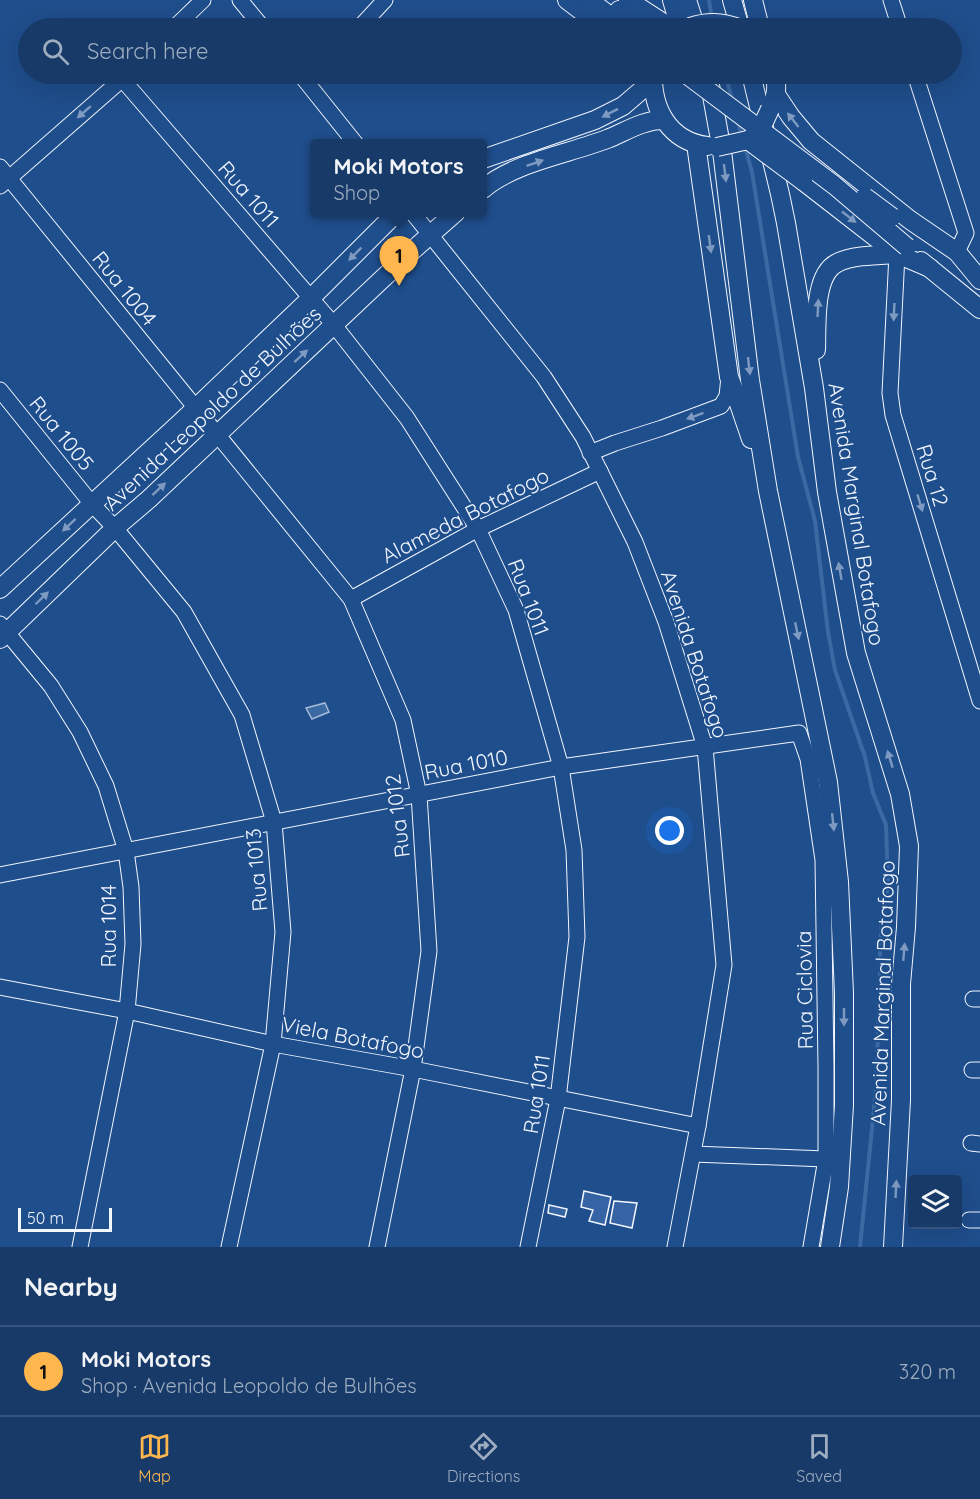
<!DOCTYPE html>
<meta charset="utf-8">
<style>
body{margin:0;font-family:Quicksand,sans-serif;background:#20416f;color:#f1f3f6}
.controls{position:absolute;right:18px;bottom:18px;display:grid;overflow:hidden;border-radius:6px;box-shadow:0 6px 24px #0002}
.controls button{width:54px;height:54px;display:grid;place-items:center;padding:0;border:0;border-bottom:2px solid #36547d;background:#173a69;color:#f1f3f6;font:30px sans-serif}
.scale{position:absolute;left:18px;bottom:15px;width:94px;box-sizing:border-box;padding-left:6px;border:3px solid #f2f6ff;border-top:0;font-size:16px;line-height:21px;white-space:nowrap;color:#f2f6ff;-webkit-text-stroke:4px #1f4e8c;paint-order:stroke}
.you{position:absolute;left:670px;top:831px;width:21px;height:21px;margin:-15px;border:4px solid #fff;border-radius:50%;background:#1a73e8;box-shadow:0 0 0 9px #1a73e833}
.badge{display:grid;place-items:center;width:39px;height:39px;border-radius:50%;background:#ffb74d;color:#111;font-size:20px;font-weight:700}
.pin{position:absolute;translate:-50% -50px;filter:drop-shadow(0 2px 3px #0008)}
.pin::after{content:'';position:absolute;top:32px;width:21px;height:18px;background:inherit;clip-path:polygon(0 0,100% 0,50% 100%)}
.popup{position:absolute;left:310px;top:139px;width:177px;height:78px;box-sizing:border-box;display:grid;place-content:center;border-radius:6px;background:#173a69;filter:drop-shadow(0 2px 4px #0005);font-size:20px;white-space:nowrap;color:#9eadc0}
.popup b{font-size:22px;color:#f1f3f6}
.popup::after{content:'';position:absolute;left:50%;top:100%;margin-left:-12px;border:12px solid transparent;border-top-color:#173a69}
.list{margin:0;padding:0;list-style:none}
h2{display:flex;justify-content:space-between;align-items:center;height:78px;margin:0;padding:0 24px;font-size:26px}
h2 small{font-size:20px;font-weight:400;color:#9eadc0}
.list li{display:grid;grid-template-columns:39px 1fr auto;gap:18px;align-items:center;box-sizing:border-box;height:90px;padding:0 24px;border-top:2px solid #36547d}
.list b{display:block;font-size:22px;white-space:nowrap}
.list p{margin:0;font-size:20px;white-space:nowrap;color:#9eadc0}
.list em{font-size:20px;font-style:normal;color:#9eadc0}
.icon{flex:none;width:33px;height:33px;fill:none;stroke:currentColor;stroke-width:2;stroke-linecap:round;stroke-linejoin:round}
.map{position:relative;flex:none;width:980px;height:1247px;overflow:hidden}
.search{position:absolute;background:#173a69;box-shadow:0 6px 24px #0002;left:18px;right:18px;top:18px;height:66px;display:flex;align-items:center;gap:15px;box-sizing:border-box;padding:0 21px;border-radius:33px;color:#9eadc0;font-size:22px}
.sheet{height:168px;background:#173a69}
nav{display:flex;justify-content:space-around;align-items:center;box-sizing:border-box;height:84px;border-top:2px solid #36547d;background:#173a69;font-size:16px;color:#9eadc0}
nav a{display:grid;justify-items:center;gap:3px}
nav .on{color:#ffb74d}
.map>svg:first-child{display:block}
.water{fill:#3b69a3;stroke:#a8bbd7;stroke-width:1.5}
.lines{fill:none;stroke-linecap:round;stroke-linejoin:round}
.stream{stroke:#3b69a3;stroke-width:4}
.building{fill:#3563a3;stroke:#f2f6ff;stroke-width:1.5}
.minor-casing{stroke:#f2f6ff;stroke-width:17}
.major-casing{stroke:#f2f6ff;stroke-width:20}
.minor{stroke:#1f4e8c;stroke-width:15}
.major{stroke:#1f4e8c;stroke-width:18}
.major-bridge-casing{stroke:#f2f6ff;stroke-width:20;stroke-linecap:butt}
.major-bridge{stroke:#1f4e8c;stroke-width:18}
.oneway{fill:#7e9ac0}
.labels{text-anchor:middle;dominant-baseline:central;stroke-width:4.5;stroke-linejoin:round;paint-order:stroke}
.street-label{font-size:21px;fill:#f2f6ff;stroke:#1f4e8c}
</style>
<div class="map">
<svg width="980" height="1247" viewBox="0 0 980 1247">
<rect width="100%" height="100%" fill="#1f4e8c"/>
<polygon class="water" points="325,703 329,712 312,719 306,708"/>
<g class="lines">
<g class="stream">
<polyline points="709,0 712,19"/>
<polyline points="725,74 733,102"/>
<polyline points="738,121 742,137"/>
<polyline points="745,147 752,172 798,457 815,521 828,632 835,670 865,757 873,793 886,825 888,886 882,920 880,947 880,981 876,1089 860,1247"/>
</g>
</g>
<g class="building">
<polygon points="584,1191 611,1197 605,1225 589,1221 593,1210 581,1207"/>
<polygon points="614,1201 637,1203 632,1228 610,1223"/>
<polygon points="549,1205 567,1209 565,1217 548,1213"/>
</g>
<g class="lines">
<g class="minor-casing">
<g id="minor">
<polyline points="240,0 263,28"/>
<polyline points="891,0 900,28"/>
<polyline points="174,28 203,0"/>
<polyline points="359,28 385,0"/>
<polyline points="300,74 356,144"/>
<polyline points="915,74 966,233 957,252"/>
<polyline points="122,79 334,325 407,418 478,529 516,610 561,767 574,850 577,937 558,1099 528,1247"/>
<polyline points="0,167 351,599 403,720 419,795 429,951 413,1069 377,1247"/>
<polyline points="0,186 128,74"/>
<polyline points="412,212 544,377 583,437 635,542 666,622 705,747 724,965 698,1126 675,1247"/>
<polyline points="897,254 890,393 893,415 980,701"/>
<polyline points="0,390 92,504 115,528 184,612 242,715 274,822 283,932 273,1044 229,1247"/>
<polyline points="590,453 615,443 662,428 721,406 727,396 729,377"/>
<polyline points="351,599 478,529 600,471"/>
<polyline points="0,624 51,686 80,732 106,786 126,851 131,887 133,944 127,1011 80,1247"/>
<polyline points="0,875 561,767 799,733 808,759 823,860 826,1067 826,1159 811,1247"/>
<polyline points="0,987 127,1011 273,1044 413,1069 698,1126"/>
<polyline points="973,999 980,999"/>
<polyline points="972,1070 980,1070"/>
<polyline points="971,1143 980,1144"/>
<polyline points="693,1154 826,1159"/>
<polyline points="969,1220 980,1220"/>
</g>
</g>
<g class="major-casing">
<g id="major">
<polyline points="567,0 604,28"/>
<polyline points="589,0 626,28"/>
<polyline points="628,0 671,28"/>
<polyline points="672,0 676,14 677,28"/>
<polyline points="687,0 696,28"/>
<polyline points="732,0 740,28"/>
<polyline points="753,0 760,28"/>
<polyline points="619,10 644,28"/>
<path d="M 653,74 C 652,109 669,141 707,146"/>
<polyline points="708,74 722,151 750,380 768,491 828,782 839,882 844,993 844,1105 839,1187 830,1247"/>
<polyline points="751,74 780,194 786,223 814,388 827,492 856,653 900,794 909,846 906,927 901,984 901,1100 893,1247"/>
<polyline points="777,96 791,117 811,141 910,220 957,252 980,280"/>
<path d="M 771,107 C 777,95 777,87 775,74"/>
<polyline points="696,144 729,377 737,398 751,439"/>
<polyline points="483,159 595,120 623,106 644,88 653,75 652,74"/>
<polyline points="803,181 897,254 930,268"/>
<path d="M 483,189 C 515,162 568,154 607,139 C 625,132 643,120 663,120"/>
<polyline points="921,261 980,309"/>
<path d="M 816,350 C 817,326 813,275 837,263 C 852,255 879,255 897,254"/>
<polyline points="0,589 182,421 311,298 397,212"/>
<polyline points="0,639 115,528 149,499 413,250 456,212"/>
</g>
</g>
<use href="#minor" class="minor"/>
<use href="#major" class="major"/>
<g class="major-bridge-casing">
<g id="major-bridge">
<path d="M 690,27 C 708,21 721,22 739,28"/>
<polyline points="686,74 834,185 907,247"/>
<polyline points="748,140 803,181"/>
<polyline points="717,147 748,140 759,133 770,109"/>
<polyline points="865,197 892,217"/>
</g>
</g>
<use href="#major-bridge" class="major-bridge"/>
</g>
<defs><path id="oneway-solid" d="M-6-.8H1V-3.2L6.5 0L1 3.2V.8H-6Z" transform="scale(1.5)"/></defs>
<g class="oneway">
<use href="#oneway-solid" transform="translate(84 112) rotate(139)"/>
<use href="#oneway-solid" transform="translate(610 113) rotate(153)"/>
<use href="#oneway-solid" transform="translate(793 120) rotate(-128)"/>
<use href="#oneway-solid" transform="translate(535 163) rotate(-19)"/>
<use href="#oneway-solid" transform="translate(725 173) rotate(83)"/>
<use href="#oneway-solid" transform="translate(849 217) rotate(38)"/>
<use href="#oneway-solid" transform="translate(710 244) rotate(82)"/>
<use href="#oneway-solid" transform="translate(355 254) rotate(135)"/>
<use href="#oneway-solid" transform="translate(818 308) rotate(-87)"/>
<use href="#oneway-solid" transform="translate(894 312) rotate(93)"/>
<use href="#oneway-solid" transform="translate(301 356) rotate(-43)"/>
<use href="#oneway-solid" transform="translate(749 366) rotate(83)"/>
<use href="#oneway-solid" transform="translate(695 416) rotate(160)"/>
<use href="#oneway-solid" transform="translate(159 489) rotate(-43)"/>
<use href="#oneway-solid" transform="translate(920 503) rotate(73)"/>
<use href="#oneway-solid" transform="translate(69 525) rotate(137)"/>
<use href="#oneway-solid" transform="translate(840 571) rotate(-100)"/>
<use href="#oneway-solid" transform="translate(42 598) rotate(-44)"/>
<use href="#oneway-solid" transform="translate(797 631) rotate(78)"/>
<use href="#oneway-solid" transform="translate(890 759) rotate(-107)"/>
<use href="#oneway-solid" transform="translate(833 822) rotate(84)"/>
<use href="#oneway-solid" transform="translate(904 952) rotate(-85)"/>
<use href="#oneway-solid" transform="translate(844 1017) rotate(90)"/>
<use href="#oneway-solid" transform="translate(896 1189) rotate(-87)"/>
</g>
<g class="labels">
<g class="street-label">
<text transform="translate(249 194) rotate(49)">Rua 1011</text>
<text transform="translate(125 288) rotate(51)">Rua 1004</text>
<text transform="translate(212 408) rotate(-43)">Avenida Leopoldo de Bulhões</text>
<text transform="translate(62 433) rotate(51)">Rua 1005</text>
<text transform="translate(933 475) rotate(73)">Rua 12</text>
<text transform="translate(857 514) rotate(81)">Avenida Marginal Botafogo</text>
<text transform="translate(465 515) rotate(-27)">Alameda Botafogo</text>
<text transform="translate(529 597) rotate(69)">Rua 1011</text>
<text transform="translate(695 654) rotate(72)">Avenida Botafogo</text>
<text transform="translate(466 764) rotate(-11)">Rua 1010</text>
<text transform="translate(397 816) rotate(-97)">Rua 1012</text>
<text transform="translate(256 870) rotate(-95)">Rua 1013</text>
<text transform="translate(108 926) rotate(-90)">Rua 1014</text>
<text transform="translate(804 990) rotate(-91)">Rua Ciclovia</text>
<text transform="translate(882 993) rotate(-88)">Avenida Marginal Botafogo</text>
<text transform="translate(353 1037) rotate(11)">Viela Botafogo</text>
<text transform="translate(536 1094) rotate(-81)">Rua 1011</text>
</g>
</g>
</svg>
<div class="controls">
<button><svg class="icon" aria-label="layers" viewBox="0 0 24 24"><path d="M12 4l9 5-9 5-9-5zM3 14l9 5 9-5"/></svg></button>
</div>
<div class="scale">50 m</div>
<div class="you"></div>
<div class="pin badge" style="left:399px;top:286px">1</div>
<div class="popup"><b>Moki Motors</b>Shop</div>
<div class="search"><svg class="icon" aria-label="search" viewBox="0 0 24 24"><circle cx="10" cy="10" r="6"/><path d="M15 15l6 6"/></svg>Search here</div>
</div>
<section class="sheet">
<h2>Nearby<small></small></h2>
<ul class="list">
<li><span class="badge">1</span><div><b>Moki Motors</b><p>Shop · Avenida Leopoldo de Bulhões</p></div><em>320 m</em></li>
</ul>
</section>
<nav>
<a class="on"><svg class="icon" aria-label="map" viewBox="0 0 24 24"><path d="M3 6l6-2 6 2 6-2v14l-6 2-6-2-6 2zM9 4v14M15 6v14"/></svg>Map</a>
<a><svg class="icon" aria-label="directions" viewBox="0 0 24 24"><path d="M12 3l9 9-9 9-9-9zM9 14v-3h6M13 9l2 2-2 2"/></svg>Directions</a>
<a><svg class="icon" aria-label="saved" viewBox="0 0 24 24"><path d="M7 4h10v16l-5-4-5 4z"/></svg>Saved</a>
</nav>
